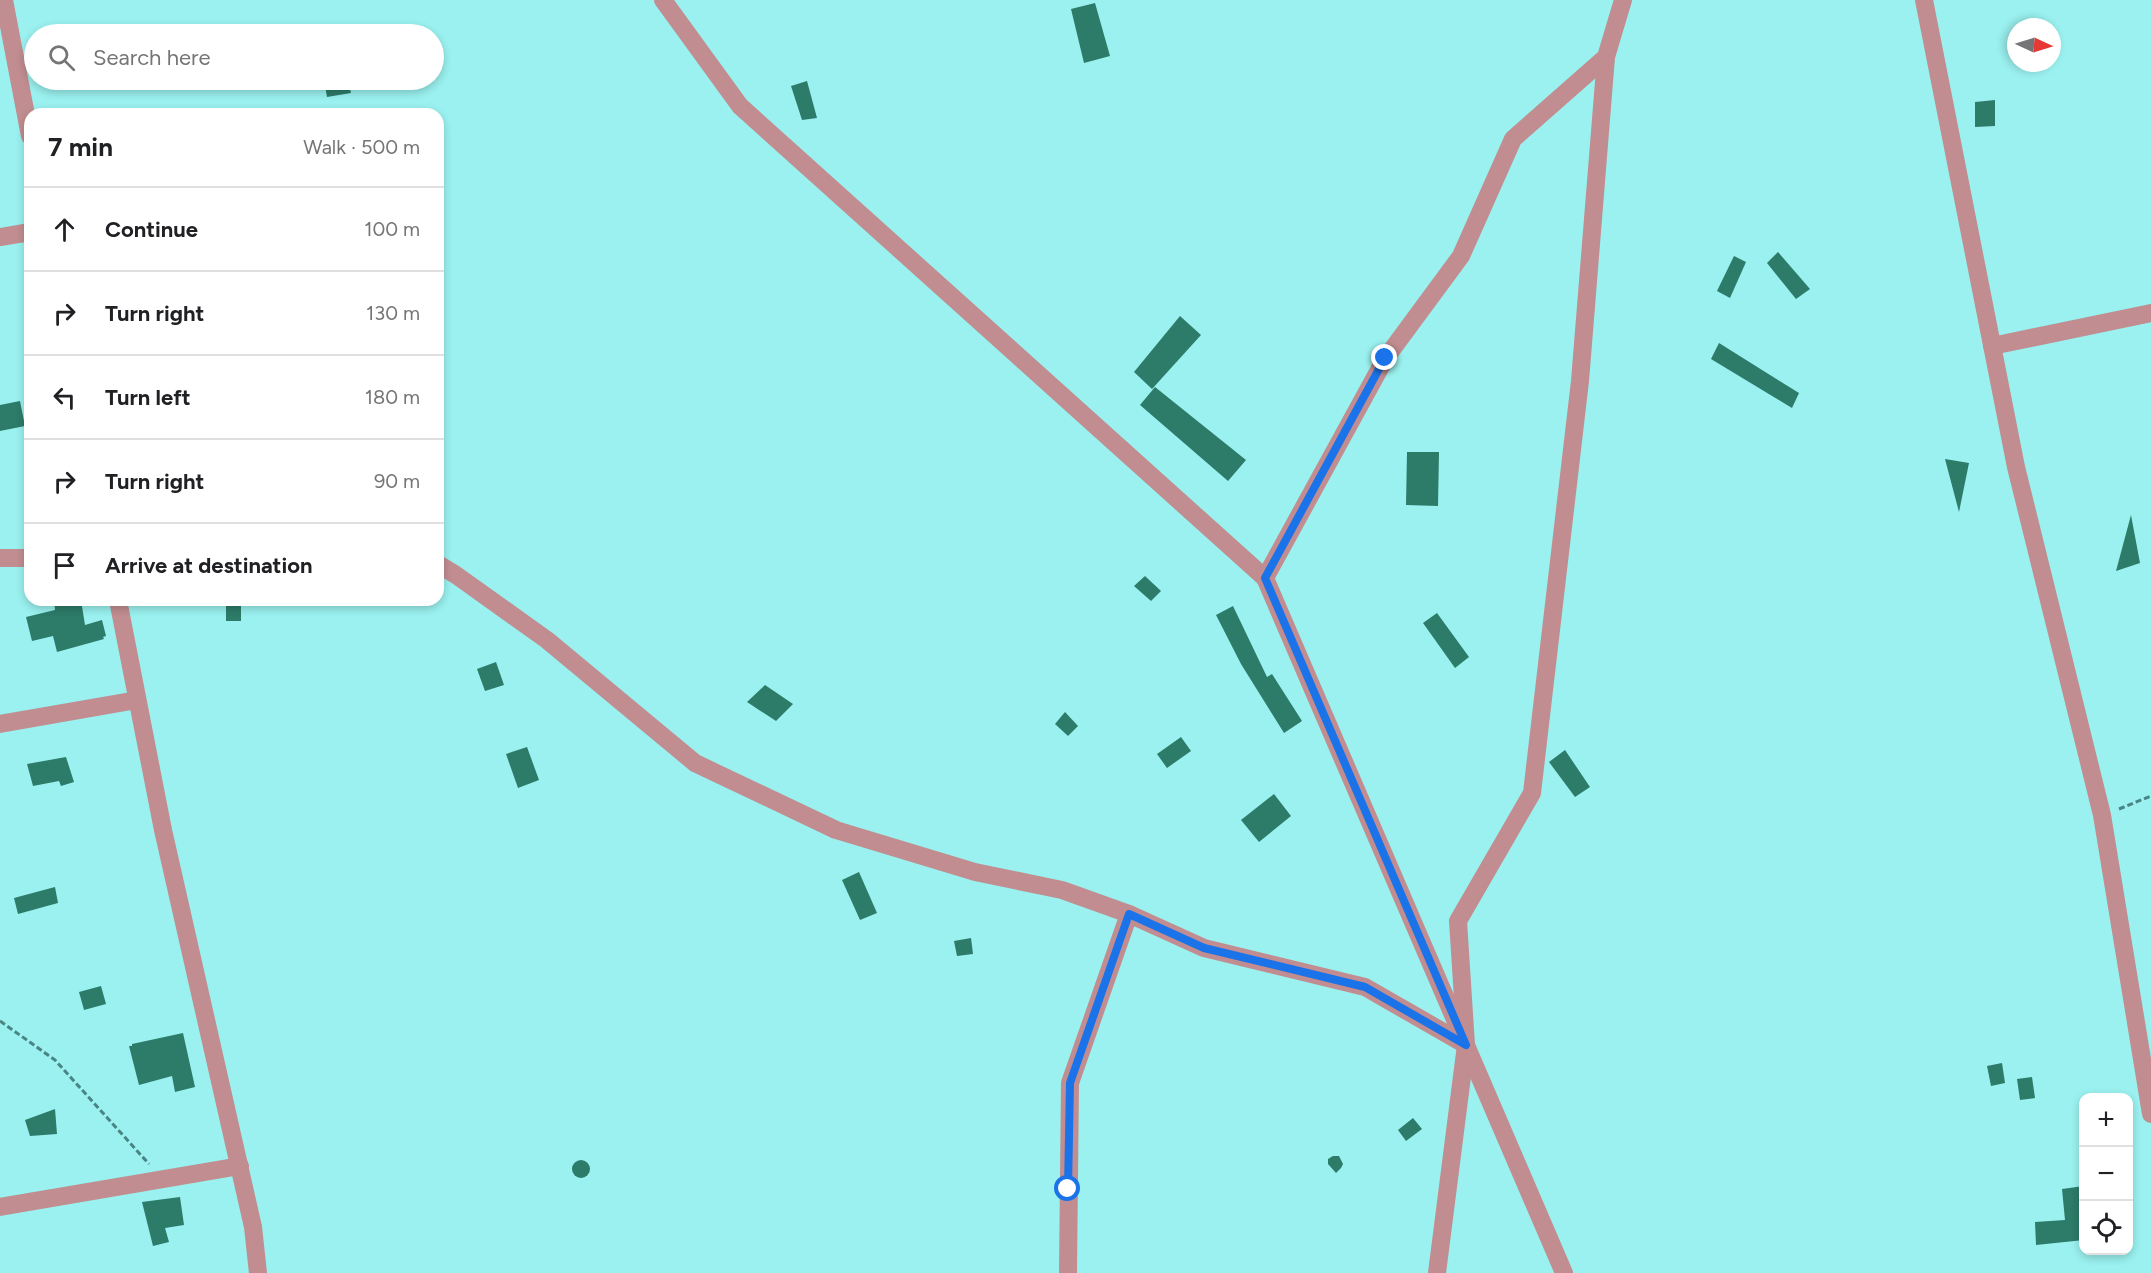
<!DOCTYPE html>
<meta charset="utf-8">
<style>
body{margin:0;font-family:Figtree,sans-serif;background:#f2f2f2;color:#202124}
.controls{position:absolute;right:18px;bottom:18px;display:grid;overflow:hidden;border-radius:12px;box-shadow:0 3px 9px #0003}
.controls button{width:54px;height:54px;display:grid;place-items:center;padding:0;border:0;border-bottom:2px solid #e0e0e0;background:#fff;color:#202124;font:30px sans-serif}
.compass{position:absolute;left:2007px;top:18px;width:54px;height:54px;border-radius:50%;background:#fff;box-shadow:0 3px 9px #0003;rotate:94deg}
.stop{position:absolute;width:18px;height:18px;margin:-14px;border:4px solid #1a73e8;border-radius:50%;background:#fff}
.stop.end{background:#1a73e8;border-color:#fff;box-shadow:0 2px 6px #0008}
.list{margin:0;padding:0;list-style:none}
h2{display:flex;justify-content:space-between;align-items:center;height:78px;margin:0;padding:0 24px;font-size:26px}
h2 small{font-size:20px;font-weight:400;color:#757577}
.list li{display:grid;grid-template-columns:39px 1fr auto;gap:18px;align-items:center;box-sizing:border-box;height:84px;padding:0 24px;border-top:2px solid #e0e0e0}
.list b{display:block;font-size:22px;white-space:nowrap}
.list em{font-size:20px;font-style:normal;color:#757577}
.icon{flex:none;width:33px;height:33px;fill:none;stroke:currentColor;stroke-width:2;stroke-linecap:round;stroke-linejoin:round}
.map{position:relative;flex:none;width:2151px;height:1273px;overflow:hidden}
.search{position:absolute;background:#fff;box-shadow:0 3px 9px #0003;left:24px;top:24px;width:420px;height:66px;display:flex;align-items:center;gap:15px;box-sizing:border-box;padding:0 21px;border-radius:33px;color:#757577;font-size:22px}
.panel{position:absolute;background:#fff;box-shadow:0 3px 9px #0003;left:24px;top:108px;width:420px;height:498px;border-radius:18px}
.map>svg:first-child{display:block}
.building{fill:#2d7b69}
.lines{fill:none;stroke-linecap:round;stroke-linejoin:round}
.path{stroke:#488584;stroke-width:3;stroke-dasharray:6 3;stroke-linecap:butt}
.minor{stroke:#c18d90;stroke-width:18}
.route{stroke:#1a73e8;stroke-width:8}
</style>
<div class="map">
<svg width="2151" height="1273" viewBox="0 0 2151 1273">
<rect width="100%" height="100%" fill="#9af1ef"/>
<g class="building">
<polygon points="1095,3 1110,56 1084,63 1071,9"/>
<polygon points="324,80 348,80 351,93 327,97"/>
<polygon points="807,81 817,118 802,120 791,86"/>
<polygon points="1995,100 1995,126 1975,127 1975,102"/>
<polygon points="1778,252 1810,289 1796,299 1767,263"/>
<polygon points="1734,256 1746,262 1730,298 1717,291"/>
<polygon points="1180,316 1201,335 1152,389 1134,372"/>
<polygon points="1719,343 1799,393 1792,408 1711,359"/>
<polygon points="1155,387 1246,460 1228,481 1140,405"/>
<polygon points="20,401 25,426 0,431 0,405"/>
<polygon points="1407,452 1439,452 1438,506 1406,505"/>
<polygon points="1945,459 1969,463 1959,512"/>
<polygon points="2131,515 2140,563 2116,571"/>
<polygon points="1145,576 1161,591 1151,601 1134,586"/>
<polygon points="54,600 81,600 85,625 102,620 106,636 103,637 104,639 57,652 53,636 32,641 26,617 55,610"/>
<rect x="226" y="606" width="15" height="15"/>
<polygon points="1233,606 1267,677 1272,674 1302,721 1284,733 1241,664 1216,615"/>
<polygon points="1437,613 1469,657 1455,668 1423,623"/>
<polygon points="496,662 504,685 485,691 477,669"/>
<polygon points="765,685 793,704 776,721 747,702"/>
<polygon points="1065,712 1078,726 1068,736 1055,724"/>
<polygon points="1181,737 1191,751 1167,768 1157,754"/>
<polygon points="527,747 539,780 518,788 506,754"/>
<polygon points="1565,750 1590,787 1575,797 1549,762"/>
<polygon points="66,757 74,782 61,786 59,781 33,786 27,764"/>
<polygon points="1274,794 1291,816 1259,842 1241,820"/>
<polygon points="859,872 877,913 860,920 842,880"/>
<polygon points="55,887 58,903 18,914 14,898"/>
<polygon points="971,938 973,954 957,956 954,941"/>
<polygon points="101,986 106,1004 84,1010 79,992"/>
<polygon points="183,1033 195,1087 175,1092 172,1076 139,1085 129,1046 132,1046 132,1044"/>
<polygon points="2002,1063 2005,1083 1991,1086 1987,1066"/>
<polygon points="2032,1077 2035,1098 2020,1100 2017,1079"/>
<polygon points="55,1109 57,1134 30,1136 25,1120"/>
<polygon points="1413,1118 1422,1129 1406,1141 1398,1130"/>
<polygon points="1333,1156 1339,1156 1343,1164 1341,1168 1336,1173 1328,1164 1328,1159"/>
<circle cx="581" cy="1169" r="9"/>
<polygon points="2084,1186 2084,1240 2036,1245 2035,1222 2065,1220 2062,1189"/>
<polygon points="180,1197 184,1225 165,1228 169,1242 153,1246 142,1202"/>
</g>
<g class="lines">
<g class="path">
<polyline points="2119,809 2151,796"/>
<polyline points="0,1021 55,1060 149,1164"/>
</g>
<g class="minor">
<polyline points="4,0 30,136"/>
<polyline points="663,0 740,106 1265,578"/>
<polyline points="1924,0 2016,467 2102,815 2151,1114"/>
<polyline points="0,237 30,232"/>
<polyline points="1992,346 2151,313"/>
<polyline points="0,558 30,558"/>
<polyline points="438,564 456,575 547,640 695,763 836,830 975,872 1062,890 1129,914"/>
<polyline points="118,600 163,830 253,1227 258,1273"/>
<polyline points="0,724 137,700"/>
<polyline points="0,1207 240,1166"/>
<polyline points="1068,1273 1070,1083 1129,914 1204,948 1365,987 1466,1045"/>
<polyline points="1437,1273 1466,1045 1458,921 1532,793 1580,381 1606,57"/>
<polyline points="1564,1273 1265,578 1385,359 1461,256 1513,139 1606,57 1623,0"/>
</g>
</g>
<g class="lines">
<polyline class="route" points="1068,1189 1070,1083 1129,914 1204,948 1365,987 1466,1045 1265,578 1385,358"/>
</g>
</svg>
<div class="controls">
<button>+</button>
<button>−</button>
<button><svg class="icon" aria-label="locate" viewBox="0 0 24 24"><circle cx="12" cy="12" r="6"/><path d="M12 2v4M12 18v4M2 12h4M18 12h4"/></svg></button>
</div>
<svg class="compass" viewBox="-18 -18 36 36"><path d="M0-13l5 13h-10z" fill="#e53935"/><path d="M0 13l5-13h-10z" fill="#757577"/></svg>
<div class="stop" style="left:1068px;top:1189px"></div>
<div class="stop end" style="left:1385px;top:358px"></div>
<div class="search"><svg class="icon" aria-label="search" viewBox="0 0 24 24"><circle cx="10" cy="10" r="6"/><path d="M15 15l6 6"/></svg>Search here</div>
<section class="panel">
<h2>7 min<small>Walk · 500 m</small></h2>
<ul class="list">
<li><svg class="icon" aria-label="ahead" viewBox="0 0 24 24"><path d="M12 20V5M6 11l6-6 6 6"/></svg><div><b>Continue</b></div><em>100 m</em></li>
<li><svg class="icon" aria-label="right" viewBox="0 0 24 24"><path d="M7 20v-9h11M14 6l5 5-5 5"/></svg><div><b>Turn right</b></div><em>130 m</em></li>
<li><svg class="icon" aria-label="left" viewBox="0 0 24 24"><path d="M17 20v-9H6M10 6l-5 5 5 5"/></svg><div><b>Turn left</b></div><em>180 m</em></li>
<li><svg class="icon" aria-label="right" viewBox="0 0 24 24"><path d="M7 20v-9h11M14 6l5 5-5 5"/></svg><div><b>Turn right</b></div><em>90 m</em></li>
<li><svg class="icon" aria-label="arrive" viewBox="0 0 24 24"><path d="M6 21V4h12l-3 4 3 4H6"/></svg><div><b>Arrive at destination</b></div></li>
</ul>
</section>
</div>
